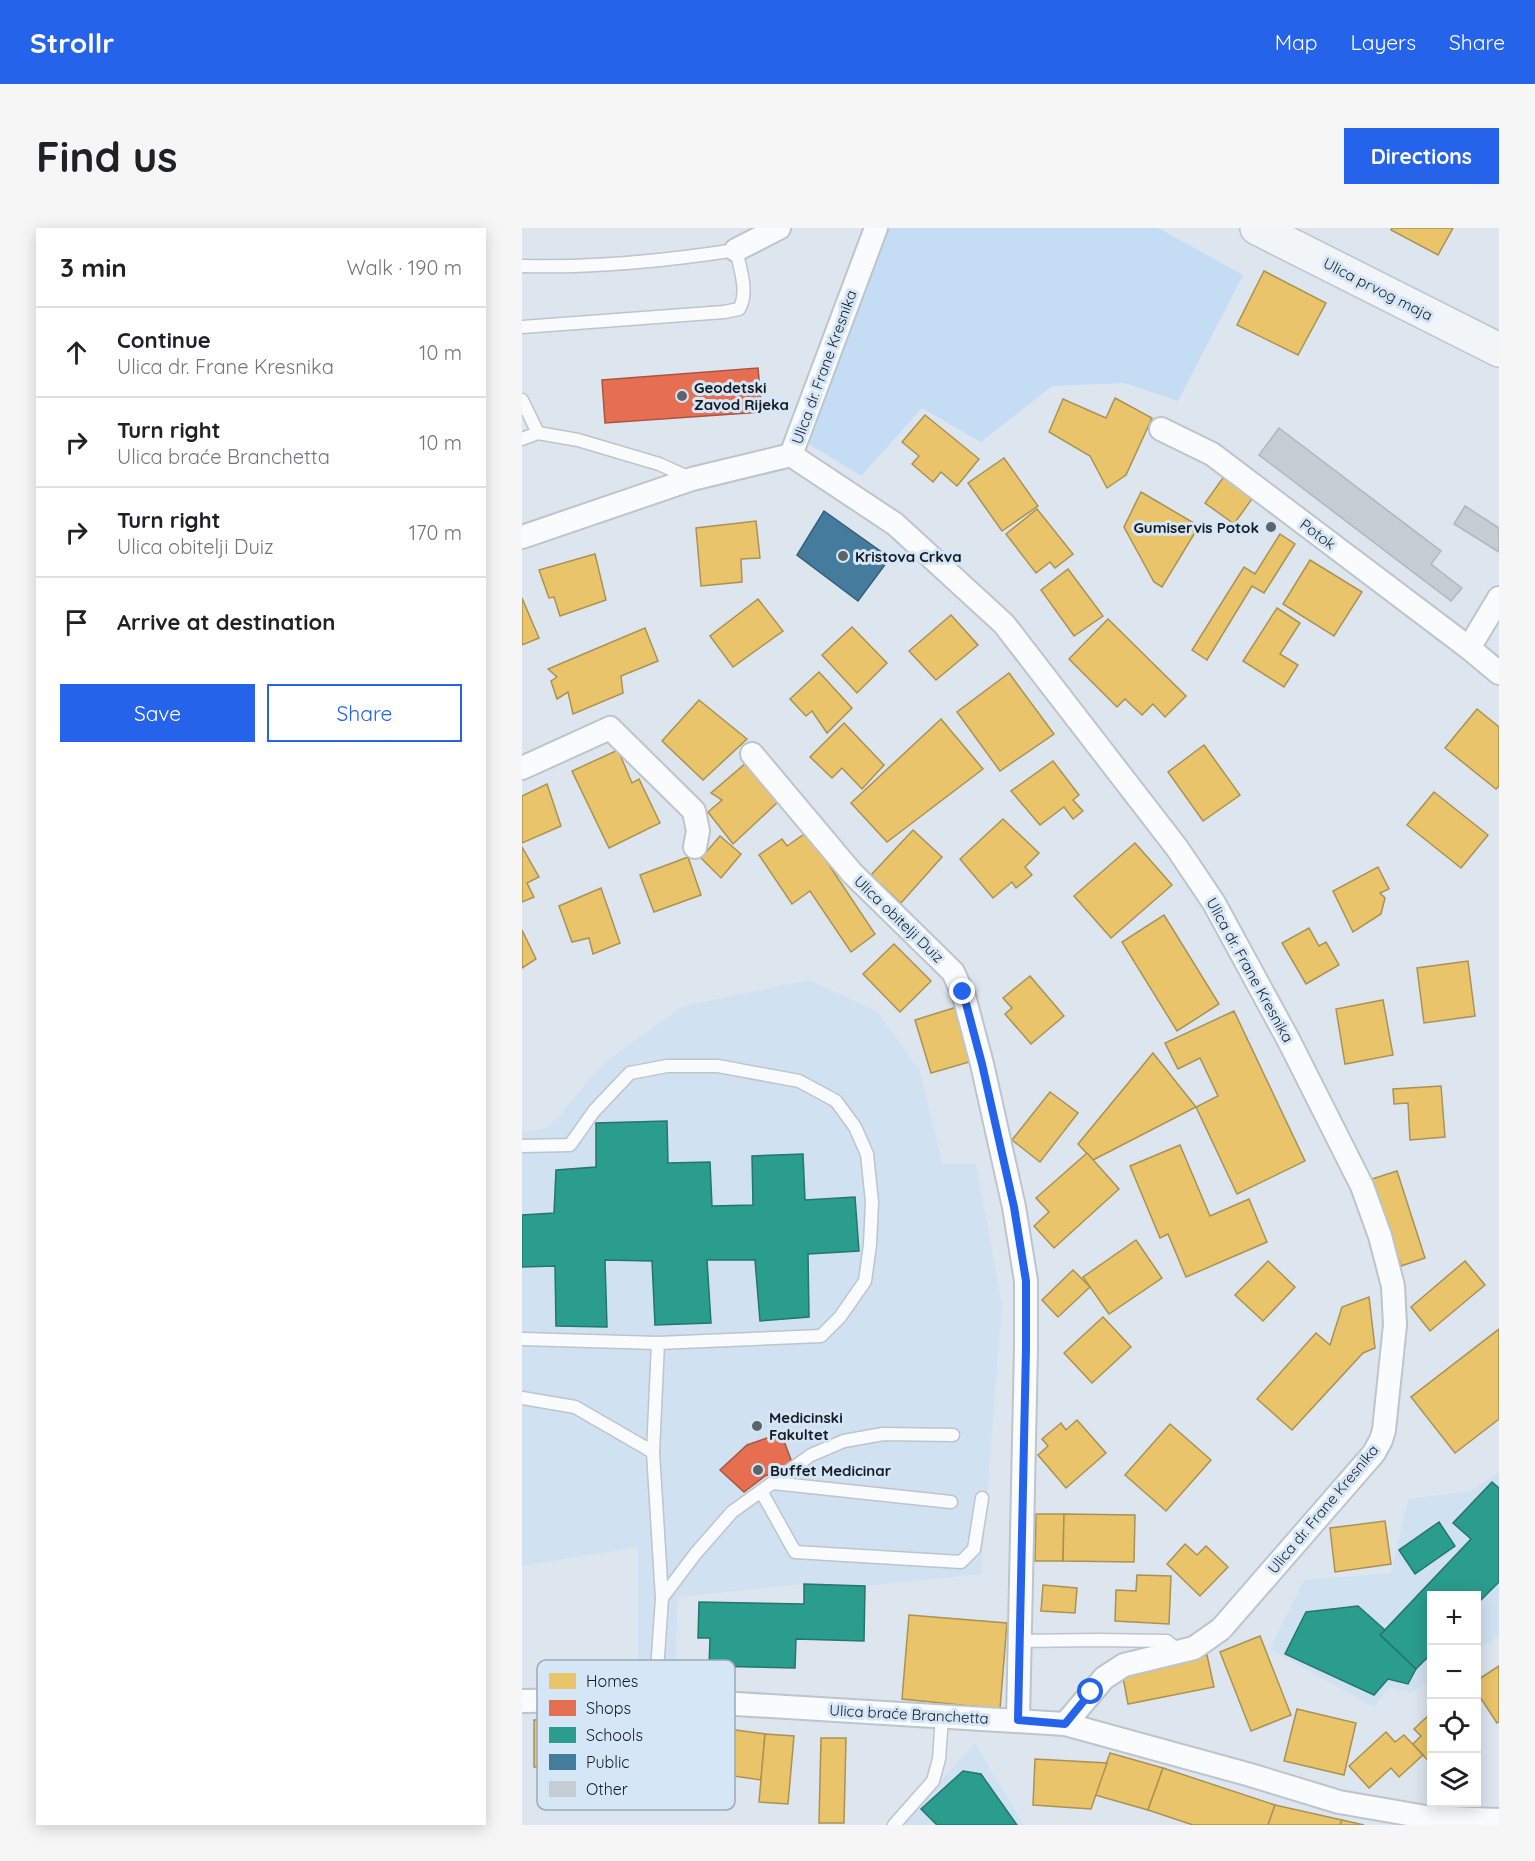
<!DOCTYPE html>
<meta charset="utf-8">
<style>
body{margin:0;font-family:Quicksand,sans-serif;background:#f6f6f6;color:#202124}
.controls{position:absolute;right:18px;bottom:18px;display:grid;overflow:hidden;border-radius:0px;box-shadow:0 3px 15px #0003}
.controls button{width:54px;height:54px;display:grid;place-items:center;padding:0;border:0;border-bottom:2px solid #e0e0e0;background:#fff;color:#202124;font:30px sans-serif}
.stop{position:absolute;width:18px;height:18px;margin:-14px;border:4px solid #2563eb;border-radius:50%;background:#fff}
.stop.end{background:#2563eb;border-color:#fff;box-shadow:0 2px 6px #0008}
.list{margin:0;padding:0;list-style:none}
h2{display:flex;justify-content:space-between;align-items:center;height:78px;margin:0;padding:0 24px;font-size:26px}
h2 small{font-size:20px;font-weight:400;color:#757577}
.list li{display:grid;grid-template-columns:39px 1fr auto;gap:18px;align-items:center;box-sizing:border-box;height:90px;padding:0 24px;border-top:2px solid #e0e0e0}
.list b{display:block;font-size:22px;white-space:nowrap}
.list p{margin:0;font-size:20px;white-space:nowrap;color:#757577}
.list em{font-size:20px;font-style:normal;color:#757577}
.actions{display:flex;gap:12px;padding:18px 24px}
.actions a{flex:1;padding:14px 0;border:2px solid #2563eb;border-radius:0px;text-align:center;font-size:21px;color:#2563eb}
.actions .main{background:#2563eb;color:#fff}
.icon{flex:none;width:33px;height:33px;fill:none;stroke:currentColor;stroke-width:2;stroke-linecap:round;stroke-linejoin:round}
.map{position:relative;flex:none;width:977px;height:1597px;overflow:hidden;border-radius:0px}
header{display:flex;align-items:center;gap:36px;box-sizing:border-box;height:84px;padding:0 30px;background:#2563eb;color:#fff}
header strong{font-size:28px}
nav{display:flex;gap:33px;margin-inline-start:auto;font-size:21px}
.intro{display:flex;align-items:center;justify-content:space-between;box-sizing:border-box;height:144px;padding:0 36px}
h1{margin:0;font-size:42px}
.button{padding:15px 27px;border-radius:0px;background:#2563eb;color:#fff;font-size:21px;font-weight:700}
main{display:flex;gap:36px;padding:0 36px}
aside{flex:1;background:#fff;border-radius:0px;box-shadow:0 3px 15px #0003}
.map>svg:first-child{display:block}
.built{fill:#d0e2f2}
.green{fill:#c4ddf4}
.homes{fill:#e9c46a;stroke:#aa9254;stroke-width:1.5}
.shops{fill:#e76f51;stroke:#a85643;stroke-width:1.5}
.schools{fill:#2a9d8f;stroke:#24766e;stroke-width:1.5}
.public{fill:#457b9d;stroke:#375e78;stroke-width:1.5}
.building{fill:#c5cdd3;stroke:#afb7be;stroke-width:1.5}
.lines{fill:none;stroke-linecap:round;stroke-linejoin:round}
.service-casing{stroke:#bdc4cc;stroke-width:15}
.minor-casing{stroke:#bdc4cc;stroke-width:26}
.secondary-casing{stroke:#bdc4cc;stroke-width:36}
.service{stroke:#fafbfd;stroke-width:12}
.minor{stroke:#fafbfd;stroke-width:22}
.secondary{stroke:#f2f5f8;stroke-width:33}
.route{stroke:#2563eb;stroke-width:8}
.poi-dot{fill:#5c636a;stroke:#d5e6f7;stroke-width:2}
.labels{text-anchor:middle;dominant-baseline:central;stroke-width:6;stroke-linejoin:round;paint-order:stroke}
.street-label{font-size:15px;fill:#161c22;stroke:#d5e6f7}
.poi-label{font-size:15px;font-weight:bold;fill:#161c22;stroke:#d5e6f7;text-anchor:start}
.key{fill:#d5e6f7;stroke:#9ca9b7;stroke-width:1.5}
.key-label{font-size:16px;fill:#161c22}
</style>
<header>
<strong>Strollr</strong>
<nav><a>Map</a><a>Layers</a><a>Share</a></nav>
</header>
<div class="intro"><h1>Find us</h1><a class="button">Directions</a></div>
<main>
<aside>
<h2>3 min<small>Walk · 190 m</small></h2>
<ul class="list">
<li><svg class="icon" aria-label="ahead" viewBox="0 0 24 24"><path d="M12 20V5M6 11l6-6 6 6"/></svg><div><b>Continue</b><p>Ulica dr. Frane Kresnika</p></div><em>10 m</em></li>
<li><svg class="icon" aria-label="right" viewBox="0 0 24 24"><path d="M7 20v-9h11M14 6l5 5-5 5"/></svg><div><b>Turn right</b><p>Ulica braće Branchetta</p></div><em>10 m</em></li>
<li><svg class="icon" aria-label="right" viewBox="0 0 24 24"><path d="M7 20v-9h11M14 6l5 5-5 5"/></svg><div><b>Turn right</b><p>Ulica obitelji Duiz</p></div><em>170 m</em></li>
<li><svg class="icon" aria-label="arrive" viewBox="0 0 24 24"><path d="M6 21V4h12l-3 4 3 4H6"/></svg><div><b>Arrive at destination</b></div></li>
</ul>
<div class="actions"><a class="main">Save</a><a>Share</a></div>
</aside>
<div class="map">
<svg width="977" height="1597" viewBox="0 0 977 1597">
<rect width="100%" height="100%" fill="#dde6ef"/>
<g class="built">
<polygon points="286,752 355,783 398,843 420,936 454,936 480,1077 459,1346 343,1358 282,1356 156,1369 153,1447 116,1447 116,1319 0,1338 0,904 26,900 83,834 161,778"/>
<polygon points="977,1244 977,1408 955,1422 954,1368 910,1368 909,1452 890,1464 867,1459 852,1479 748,1421 782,1352 869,1345 886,1271 949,1263"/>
<polygon points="453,1515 502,1597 378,1597"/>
</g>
<polygon class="green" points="366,0 636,0 721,47 656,173 603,155 530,158 459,214 400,180 339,248 285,215"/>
<g class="homes">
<polygon points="870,0 931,0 916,27 869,2"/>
<polygon points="742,43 804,75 776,127 715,97"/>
<polygon points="593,170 630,190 604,247 585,260 568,228 527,204 541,171 584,190"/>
<polygon points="403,187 457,231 435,258 419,244 411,254 390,236 397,228 380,214"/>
<polygon points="482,230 516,278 480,303 446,255"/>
<polygon points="703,247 732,268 712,296 683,275"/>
<polygon points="619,264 677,298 640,359 632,354 602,299"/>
<polygon points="515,281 551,326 533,340 528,334 514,345 484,306"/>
<polygon points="234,293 238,330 219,331 220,354 179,358 174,300"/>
<polygon points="758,306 773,316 742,365 730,358 685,432 670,422 722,339 733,346"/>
<polygon points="73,326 84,372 38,388 32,369 27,370 17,342"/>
<polygon points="788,332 840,364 812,408 761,376"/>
<polygon points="546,341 581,388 552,408 519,362"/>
<polygon points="0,370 17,410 0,417"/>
<polygon points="236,371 261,403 211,439 188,408"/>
<polygon points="755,380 778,395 758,426 776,437 762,459 721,433"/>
<polygon points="429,387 456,417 414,452 387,423"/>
<polygon points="586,391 664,468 643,489 631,476 620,487 603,471 595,479 547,431"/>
<polygon points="330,399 365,435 335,465 300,427"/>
<polygon points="123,400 136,433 99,448 101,465 51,486 46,464 35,471 29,453 35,449 26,441"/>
<polygon points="297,444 330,480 305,505 290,483 284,488 268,471"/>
<polygon points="487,445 532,506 478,543 435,484"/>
<polygon points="177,472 225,511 181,552 140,513"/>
<polygon points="955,481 977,499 977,558 974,561 923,520"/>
<polygon points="419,491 461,541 365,614 329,575"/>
<polygon points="322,495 362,537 340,561 320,540 310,550 288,529"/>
<polygon points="682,517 718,567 681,593 646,544"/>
<polygon points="96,522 110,555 117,551 138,595 87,620 50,543"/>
<polygon points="531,533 557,567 551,572 561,583 551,591 542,579 518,597 489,563"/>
<polygon points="224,535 258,572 211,616 186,584 200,572 189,565"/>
<polygon points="25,556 39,598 0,615 0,568"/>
<polygon points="912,564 966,607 939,640 885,597"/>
<polygon points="481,591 517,625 503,639 510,647 494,660 490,654 471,670 438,631"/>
<polygon points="391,602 420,629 379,675 349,647"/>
<polygon points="285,604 353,706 329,724 288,663 270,676 237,627 260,611 265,618"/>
<polygon points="198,608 219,626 199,650 179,630"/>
<polygon points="613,615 650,657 589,710 552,668"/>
<polygon points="0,619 17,649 5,655 12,669 0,674"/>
<polygon points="166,629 179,667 132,684 118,647"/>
<polygon points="856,639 867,661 858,665 863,670 859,686 831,704 811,663"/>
<polygon points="79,660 98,715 71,726 67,710 50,714 37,678"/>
<polygon points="642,687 697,776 655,803 600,714"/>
<polygon points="787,700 797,718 804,714 817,737 784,756 760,715"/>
<polygon points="0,702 14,731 0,740"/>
<polygon points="372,716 409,753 378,784 341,746"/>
<polygon points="946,733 953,788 902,795 895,740"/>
<polygon points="508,748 542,788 509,816 483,786 490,780 481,770"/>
<polygon points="861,772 871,827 823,836 814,781"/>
<polygon points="438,778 454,832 409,845 393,792"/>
<polygon points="712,783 783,933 715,966 674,879 696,868 678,830 656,841 643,815"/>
<polygon points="631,825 674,879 571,932 556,916"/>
<polygon points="919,858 923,909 888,912 886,875 872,876 871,861"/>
<polygon points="528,864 556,885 518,934 490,912"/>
<polygon points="658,917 688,988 727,971 745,1014 664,1049 646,1006 638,1010 608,938"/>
<polygon points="565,925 597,961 532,1020 512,998 527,984 514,970"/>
<polygon points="875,943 903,1030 879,1038 850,951"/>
<polygon points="614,1012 640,1050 587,1086 561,1049"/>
<polygon points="746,1033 773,1059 741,1093 713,1067"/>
<polygon points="943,1033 963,1057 908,1103 889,1079"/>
<polygon points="551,1042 568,1059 536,1089 520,1072"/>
<polygon points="847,1069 853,1120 841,1125 770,1202 735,1171 794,1105 808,1117 820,1079"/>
<polygon points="581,1089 609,1119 570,1155 542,1125"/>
<polygon points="977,1101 977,1191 933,1225 889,1169"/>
<polygon points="555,1192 584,1225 544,1260 516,1227 526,1218 520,1211 539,1195 544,1202"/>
<polygon points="648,1196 689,1232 644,1283 603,1247"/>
<polygon points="514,1286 542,1286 541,1333 513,1333"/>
<polygon points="542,1286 613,1287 612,1334 541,1333"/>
<polygon points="863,1293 869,1336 813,1344 808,1300"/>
<polygon points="663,1316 675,1327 684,1318 706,1339 678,1368 645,1336"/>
<polygon points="615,1347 649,1348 647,1396 593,1393 594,1362 614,1363"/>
<polygon points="521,1357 555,1360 553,1385 519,1383"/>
<polygon points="387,1387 485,1395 478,1481 380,1471"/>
<polygon points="738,1408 769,1487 729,1503 698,1424"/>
<polygon points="685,1427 692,1459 606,1476 600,1444"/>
<polygon points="977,1438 977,1494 975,1495 954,1463 954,1453"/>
<polygon points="775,1481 834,1495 822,1547 762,1533"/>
<polygon points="910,1484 910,1535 909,1536 891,1516 899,1508 892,1501"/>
<polygon points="130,1491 130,1538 12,1539 12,1492"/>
<polygon points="130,1491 243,1506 239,1552 185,1544 181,1572 127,1565 130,1538"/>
<polygon points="864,1504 873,1514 882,1507 901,1527 877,1549 869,1540 847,1560 827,1538"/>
<polygon points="243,1506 272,1508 266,1576 237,1574"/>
<polygon points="299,1510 324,1510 322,1595 297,1595"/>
<polygon points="588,1525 641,1540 626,1582 573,1567"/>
<polygon points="513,1531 585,1535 569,1581 511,1577"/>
<polygon points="641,1540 753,1577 746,1597 671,1597 626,1582"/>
<polygon points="753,1577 820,1592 818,1597 746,1597"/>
<polygon points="820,1592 842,1597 818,1597"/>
</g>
<g class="shops">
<polygon points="236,140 240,184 83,195 80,152"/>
<polygon points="259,1205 271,1237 243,1248 222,1264 198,1242 225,1217"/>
</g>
<g class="schools">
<polygon points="145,893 146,935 188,934 190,978 231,977 230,928 281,926 283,972 333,969 337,1023 286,1026 287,1089 238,1093 233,1032 185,1032 189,1095 133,1097 130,1033 83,1032 85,1099 34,1098 33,1038 0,1039 0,987 32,985 34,942 74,939 74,895"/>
<polygon points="970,1254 977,1260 977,1354 954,1377 954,1368 910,1368 910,1425 894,1441 858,1407 949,1311 931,1295"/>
<polygon points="917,1294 933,1318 893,1346 877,1322"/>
<polygon points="282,1356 343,1358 342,1413 274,1411 273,1440 187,1438 188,1410 176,1410 177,1374 282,1376"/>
<polygon points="836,1378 863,1402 858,1407 894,1441 886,1456 866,1451 852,1467 763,1426 784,1384"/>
<polygon points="441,1543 459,1546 495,1597 415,1597 399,1581"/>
</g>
<polygon class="public" points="302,283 368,330 336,373 275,327"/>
<g class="building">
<polygon points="757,200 919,323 909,336 940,360 929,373 737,227"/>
<polygon points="943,278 977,300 977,324 932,296"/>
</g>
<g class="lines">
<g class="service-casing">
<g id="service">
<path d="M 0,38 C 73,40 143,33 214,22 C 218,40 227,65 217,81 L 202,84 L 0,99"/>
<polyline points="0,172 16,205"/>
<polyline points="0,211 16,205 56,212 137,236 168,250"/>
<polyline points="0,918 48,917 72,883 108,845 145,838 196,838 277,853 314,873 333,899 345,926 350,974 348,1017 343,1053 318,1089 299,1108 136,1115 131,1224"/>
<polyline points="0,1111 136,1115"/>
<polyline points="0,1170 53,1179 131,1224 140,1370 133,1471"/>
<polyline points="251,1255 429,1274"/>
<polyline points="239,1263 273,1324 439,1334 452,1321 460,1270"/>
<polyline points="140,1370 174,1325 210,1284 289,1227 322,1213 361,1206 431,1207"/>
<polyline points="497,1413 576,1412 645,1413 652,1419 654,1424"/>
<polyline points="372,1597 411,1553 417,1531 420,1489"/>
</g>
</g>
<g class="minor-casing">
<g id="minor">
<polyline points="354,0 269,227 373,296 482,396 655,620 692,675 766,811 840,958 858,1008 871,1058 873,1097 862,1202 859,1212 852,1225 699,1401 672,1420 602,1437 582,1450 543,1496"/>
<polyline points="214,22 257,0"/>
<polyline points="639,201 690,226 947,420 977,445"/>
<polyline points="0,309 170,251 269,227"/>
<polyline points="947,420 977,370"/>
<polyline points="230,526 330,645 431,744 442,768 460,836 492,979 504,1053 504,1120 496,1492"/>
<polyline points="0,540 88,500 172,583 176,603 173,619"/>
<polyline points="0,1473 133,1471 543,1496 725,1546 817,1574 904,1589 977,1592"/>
</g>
</g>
<g class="secondary-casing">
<polyline id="secondary" points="735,0 977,122"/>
</g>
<use href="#service" class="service"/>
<use href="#minor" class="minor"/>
<use href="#secondary" class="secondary"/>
</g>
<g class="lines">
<polyline class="route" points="441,764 460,836 492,979 504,1053 504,1120 496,1492 543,1496 569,1464"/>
</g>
<g class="poi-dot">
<circle cx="160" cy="168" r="6"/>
<circle cx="749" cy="299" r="6"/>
<circle cx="321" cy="328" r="6"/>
<circle cx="235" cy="1198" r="6"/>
<circle cx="236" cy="1242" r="6"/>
</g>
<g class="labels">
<g class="street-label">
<text transform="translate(856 61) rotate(27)">Ulica prvog maja</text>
<text transform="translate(302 139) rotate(-70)">Ulica dr. Frane Kresnika</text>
<text transform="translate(796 306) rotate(37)">Potok</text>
<text transform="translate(377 691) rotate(44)">Ulica obitelji Duiz</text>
<text transform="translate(728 742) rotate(61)">Ulica dr. Frane Kresnika</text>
<text transform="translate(801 1281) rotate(-50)">Ulica dr. Frane Kresnika</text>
<text transform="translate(387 1486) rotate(3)">Ulica braće Branchetta</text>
</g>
<g class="poi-label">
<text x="172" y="159">Geodetski<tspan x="172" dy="17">Zavod Rijeka</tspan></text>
<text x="737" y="299" text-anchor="end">Gumiservis Potok</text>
<text x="333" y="328">Kristova Crkva</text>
<text x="247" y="1189">Medicinski<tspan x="247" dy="17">Fakultet</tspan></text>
<text x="248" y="1242">Buffet Medicinar</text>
</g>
</g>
<rect x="15" y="1432" width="198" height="150" rx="9" class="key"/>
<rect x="27" y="1445" width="27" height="16" fill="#e9c46a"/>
<rect x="27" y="1472" width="27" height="16" fill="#e76f51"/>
<rect x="27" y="1499" width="27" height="16" fill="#2a9d8f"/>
<rect x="27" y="1526" width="27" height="16" fill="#457b9d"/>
<rect x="27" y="1553" width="27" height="16" fill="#c5cdd3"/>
<g class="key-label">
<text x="64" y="1459">Homes</text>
<text x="64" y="1486">Shops</text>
<text x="64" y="1513">Schools</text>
<text x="64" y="1540">Public</text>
<text x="64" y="1567">Other</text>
</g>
</svg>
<div class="controls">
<button>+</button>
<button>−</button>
<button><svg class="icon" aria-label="locate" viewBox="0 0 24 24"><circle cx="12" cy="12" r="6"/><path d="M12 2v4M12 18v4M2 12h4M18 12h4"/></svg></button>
<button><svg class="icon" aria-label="layers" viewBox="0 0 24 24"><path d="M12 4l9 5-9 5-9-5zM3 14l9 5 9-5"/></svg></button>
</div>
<div class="stop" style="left:569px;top:1464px"></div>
<div class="stop end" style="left:441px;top:764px"></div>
</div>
</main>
